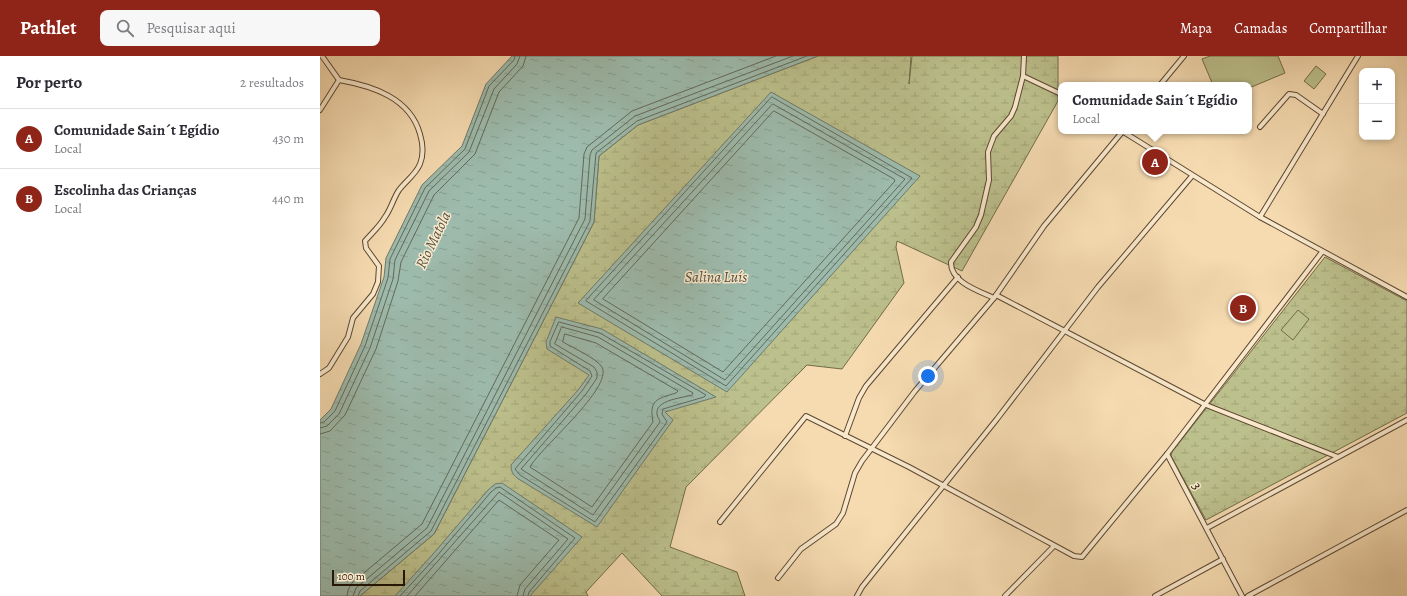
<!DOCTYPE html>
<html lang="pt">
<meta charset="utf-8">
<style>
body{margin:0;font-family:Alegreya,serif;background:#f7f7f7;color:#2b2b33}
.controls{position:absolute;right:12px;top:12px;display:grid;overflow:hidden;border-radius:8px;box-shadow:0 2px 6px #0003}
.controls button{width:36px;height:36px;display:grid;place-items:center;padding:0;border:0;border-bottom:1px solid #e1e1e2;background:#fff;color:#2b2b33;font:20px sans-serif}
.scale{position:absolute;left:12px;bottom:10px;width:73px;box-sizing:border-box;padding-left:4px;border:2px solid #291705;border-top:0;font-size:11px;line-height:14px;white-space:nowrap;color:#291705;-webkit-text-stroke:3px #f9e8cc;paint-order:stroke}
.you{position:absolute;left:608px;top:320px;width:14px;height:14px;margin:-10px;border:3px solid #fff;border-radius:50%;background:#1a73e8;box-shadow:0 0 0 6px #1a73e833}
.badge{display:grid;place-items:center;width:26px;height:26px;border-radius:50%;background:#8f2418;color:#fff;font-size:13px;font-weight:700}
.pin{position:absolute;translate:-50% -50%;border:2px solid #fff;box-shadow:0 1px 4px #0006}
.popup{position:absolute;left:738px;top:26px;width:194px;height:52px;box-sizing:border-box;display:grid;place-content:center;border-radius:8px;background:#fff;filter:drop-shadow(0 1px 3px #0005);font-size:13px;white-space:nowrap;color:#7c7c81}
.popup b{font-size:15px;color:#2b2b33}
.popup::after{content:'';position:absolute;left:50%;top:100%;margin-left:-8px;border:8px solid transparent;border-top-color:#fff}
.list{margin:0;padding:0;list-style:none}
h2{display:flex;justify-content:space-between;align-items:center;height:52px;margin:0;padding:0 16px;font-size:17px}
h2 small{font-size:13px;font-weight:400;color:#7c7c81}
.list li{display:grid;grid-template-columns:26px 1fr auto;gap:12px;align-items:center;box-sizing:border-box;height:60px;padding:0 16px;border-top:1px solid #e1e1e2}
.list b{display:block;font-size:15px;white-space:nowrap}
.list p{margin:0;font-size:13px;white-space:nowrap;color:#7c7c81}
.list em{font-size:13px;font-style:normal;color:#7c7c81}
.icon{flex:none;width:22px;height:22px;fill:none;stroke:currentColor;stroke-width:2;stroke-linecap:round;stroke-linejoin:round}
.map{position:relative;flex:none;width:1087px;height:540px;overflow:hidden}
header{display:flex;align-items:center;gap:24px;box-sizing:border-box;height:56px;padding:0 20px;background:#8f2418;color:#fff}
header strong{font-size:19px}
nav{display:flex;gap:22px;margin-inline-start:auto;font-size:14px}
.search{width:280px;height:36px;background:#f7f7f7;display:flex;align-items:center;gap:10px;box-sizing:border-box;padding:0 14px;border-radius:8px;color:#7c7c81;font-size:15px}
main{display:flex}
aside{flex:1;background:#fff}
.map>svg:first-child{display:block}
.wetland{fill:url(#wetland-marsh);stroke:#726c48}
.pitch{fill:#bcc08c;stroke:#726c48}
.water{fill:url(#water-ripples);stroke:#6f796a}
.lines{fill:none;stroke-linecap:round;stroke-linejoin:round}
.shore{stroke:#636959;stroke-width:1}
.minor-casing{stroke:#5c4830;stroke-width:6}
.minor{stroke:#f9e8cc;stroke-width:4}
.labels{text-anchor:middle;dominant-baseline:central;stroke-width:3;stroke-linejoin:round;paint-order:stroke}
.street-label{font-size:14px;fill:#291705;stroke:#f9e8cc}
.water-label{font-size:15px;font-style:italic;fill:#525040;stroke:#f9e8cc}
</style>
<header>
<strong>Pathlet</strong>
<div class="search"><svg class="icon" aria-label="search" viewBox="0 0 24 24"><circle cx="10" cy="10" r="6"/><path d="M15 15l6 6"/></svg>Pesquisar aqui</div>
<nav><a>Mapa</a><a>Camadas</a><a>Compartilhar</a></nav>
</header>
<main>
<aside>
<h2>Por perto<small>2 resultados</small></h2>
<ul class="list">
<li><span class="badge">A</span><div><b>Comunidade Sain´t Egídio</b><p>Local</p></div><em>430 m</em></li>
<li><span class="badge">B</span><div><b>Escolinha das Crianças</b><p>Local</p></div><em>440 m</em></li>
</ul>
</aside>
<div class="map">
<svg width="1087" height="540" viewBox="0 0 1087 540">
<defs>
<pattern id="wetland-marsh" width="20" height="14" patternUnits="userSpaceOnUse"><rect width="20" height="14" fill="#bcc08c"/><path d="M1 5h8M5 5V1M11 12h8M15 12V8" fill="none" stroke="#a2a477"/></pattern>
<pattern id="water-ripples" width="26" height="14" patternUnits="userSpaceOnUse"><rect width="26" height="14" fill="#9dbbad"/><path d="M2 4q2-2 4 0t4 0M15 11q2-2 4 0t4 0" fill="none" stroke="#87a093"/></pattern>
</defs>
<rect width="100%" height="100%" fill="#f6dbb1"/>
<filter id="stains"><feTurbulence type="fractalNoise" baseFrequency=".005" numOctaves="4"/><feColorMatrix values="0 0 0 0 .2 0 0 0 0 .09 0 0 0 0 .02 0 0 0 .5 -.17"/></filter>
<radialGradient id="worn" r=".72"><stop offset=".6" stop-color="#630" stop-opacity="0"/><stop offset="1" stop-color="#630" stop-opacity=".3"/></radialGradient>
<g class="wetland">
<polygon points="498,0 591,0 589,28 592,0 738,0 738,45 642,215 577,185 576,191 584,227 522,313 487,309 366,431 350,491 417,516 425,540 342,540 302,497 266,536 268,540 40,540 114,478 274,166 279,100 318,69"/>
<polygon points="1005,201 1087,245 1087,357 886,464 851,400 852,396"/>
</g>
<g class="pitch">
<polygon points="890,0 958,0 965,17 929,32 929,29 893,29 882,3"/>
<polygon points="996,10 1006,18 994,33 984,25"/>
<polygon points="978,254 989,263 973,284 961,274"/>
</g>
<g class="water">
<polygon points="192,0 498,0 318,69 279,100 274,166 114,478 40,540 0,540 0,364 11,353 41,288 64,221 66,202 102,129 142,90 166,28"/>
<polygon points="451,36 600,120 407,336 258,247"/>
<path d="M 236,261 L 282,273 L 396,341 L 345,356 L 353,364 L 277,471 L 197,422 C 193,418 191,416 191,409 L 259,333 L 269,319 L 227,293 L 226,286 Z"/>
<polygon points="182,427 262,481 210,540 75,540 113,498 168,434 175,428"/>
</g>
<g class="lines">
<g class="shore">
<polygon points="452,41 592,122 406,330 266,245"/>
<polygon points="453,48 585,123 405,324 274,244"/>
<polygon points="454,55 574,123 575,125 403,316 283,243"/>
<polygon points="239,266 280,277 386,339 384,341 343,353 342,358 347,366 275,466 200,419 195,413 262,335 272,320 270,315 230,290 230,286"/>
<path d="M 242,271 L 278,281 L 373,337 L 372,339 C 362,342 335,344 337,358 C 337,361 340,364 340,366 L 273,459 L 201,413 L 266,338 L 277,322 L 277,316 L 274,311 L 235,288 Z"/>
<path d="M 245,278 L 276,287 L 358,335 L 356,337 C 336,343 329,344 333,366 L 272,451 L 210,411 C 221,391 293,332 282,311 C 276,302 253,292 243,286 Z"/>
<polyline points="0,367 4,366 15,355 45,290 68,222 70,203 105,132 145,93 169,30 194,4 195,0"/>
<polyline points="0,372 7,370 19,358 50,292 73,223 75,204 109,135 149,96 174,33 197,8 200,0"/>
<polyline points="0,378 10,375 25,359 56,293 78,225 81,206 114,139 155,98 179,36 203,10 206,0"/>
<polyline points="27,540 28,534 32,527 102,468 259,162 264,98 267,91 312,55 456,0"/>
<polyline points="33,540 36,532 107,472 265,163 270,99 272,94 315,60 473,0"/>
<polyline points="38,540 40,535 111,475 270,165 276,97 317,65 487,0"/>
<polyline points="80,540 116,501 171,436 176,432 180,431 255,482 209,536 208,540"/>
<polyline points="87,540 179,436 248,483 205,533 203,540"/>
<polyline points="95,540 179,444 239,484 200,529 197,540"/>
</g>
<g class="minor-casing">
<g id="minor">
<polyline points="2,0 19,24"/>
<polyline points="703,20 741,38"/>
<polyline points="840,29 864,0"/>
<polyline points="0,54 19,24"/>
<polyline points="940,71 969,38 976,39 1003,58"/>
<polyline points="802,75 940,161 1087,241"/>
<polyline points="940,161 1038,0"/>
<polyline points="676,239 886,349 1018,401"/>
<path d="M 674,242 C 659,235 630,226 631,206 L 656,171 L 661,159 L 669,124 L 668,96 L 674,80 L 691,60 L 695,51 L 703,20 L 704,0"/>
<path d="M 0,318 L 9,312 L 28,281 L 33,262 L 53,238 L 58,226 L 59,210 L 46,192 L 45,185 C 52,177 60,170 65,161 C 71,153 73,143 79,134 C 86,125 96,118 100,108 C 104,98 103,88 100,78 C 90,42 53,30 19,24"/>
<polyline points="525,380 539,342 546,330 638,221"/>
<polyline points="847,398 922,540"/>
<polyline points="400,466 486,360 589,411 754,500 762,501 847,398 1002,196"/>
<polyline points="887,472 1087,364"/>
<polyline points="458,522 481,493 516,468 523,457 535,417 542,405 595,335 674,242 724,170 803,75"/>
<polyline points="537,540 542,531 677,363 778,231 872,120"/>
<polyline points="685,540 734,490"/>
<polyline points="835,540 903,503"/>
<polyline points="928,540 1087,454"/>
</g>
</g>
<use href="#minor" class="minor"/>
</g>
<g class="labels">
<g class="street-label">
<text transform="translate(877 430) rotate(62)">3</text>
</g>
<g class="water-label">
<text transform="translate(113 184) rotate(-64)">Rio Matola</text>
<text x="396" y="221">Salina Luís</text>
</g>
</g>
<rect width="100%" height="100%" filter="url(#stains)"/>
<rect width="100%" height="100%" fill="url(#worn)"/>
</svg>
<div class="controls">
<button>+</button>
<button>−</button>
</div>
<div class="scale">100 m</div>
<div class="you"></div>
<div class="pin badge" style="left:835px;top:106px">A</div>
<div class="popup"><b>Comunidade Sain´t Egídio</b>Local</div>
<div class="pin badge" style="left:923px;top:252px">B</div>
</div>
</main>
